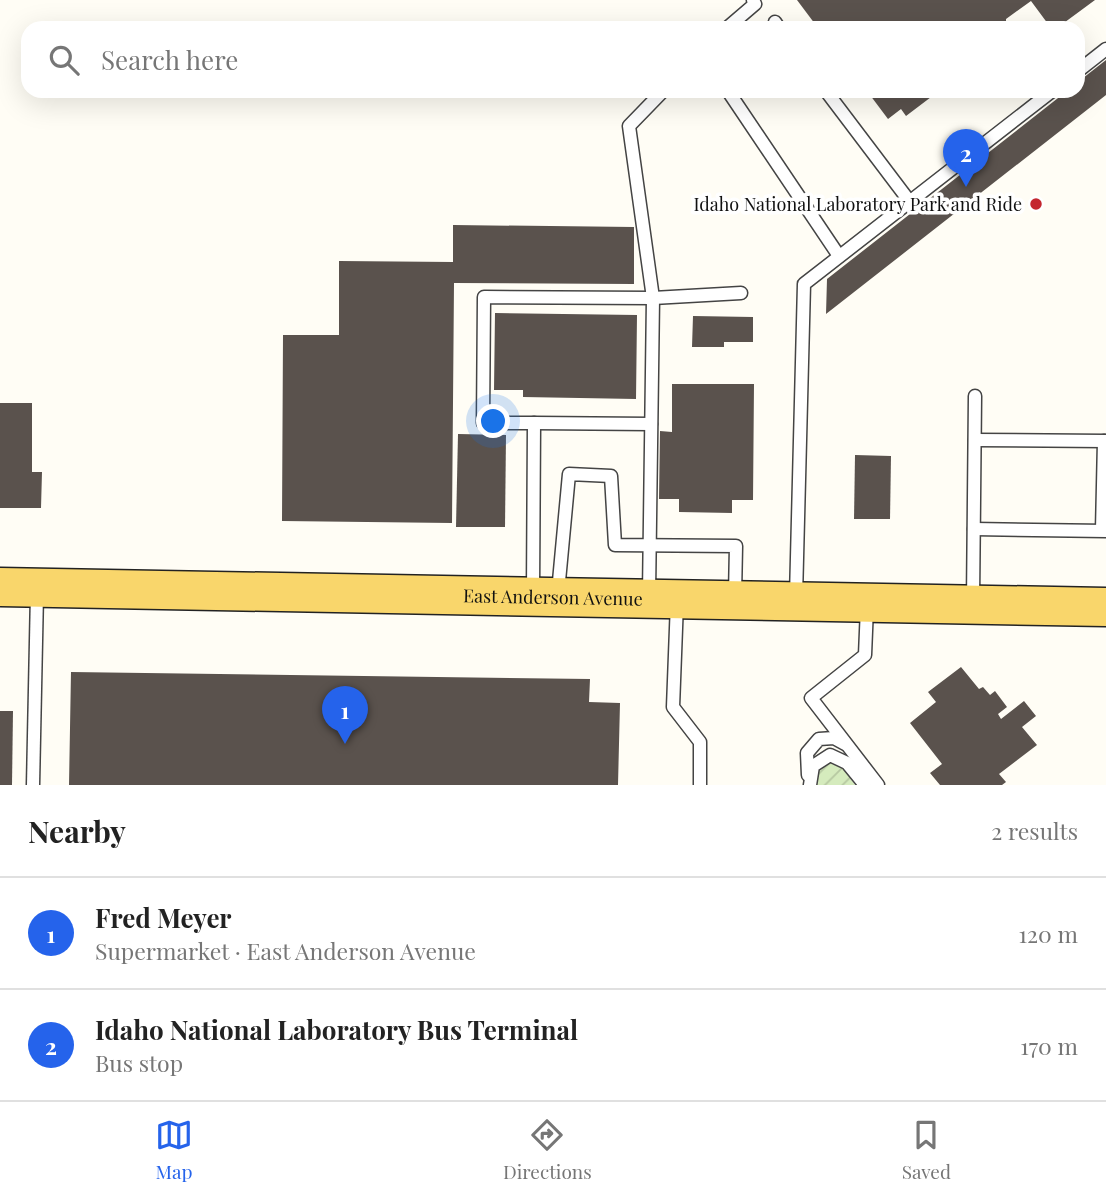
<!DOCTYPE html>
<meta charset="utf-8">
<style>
body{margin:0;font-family:"Playfair Display",serif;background:#f2f2f2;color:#222}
.you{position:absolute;left:494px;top:422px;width:24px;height:24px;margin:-18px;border:5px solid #fff;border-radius:50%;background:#1a73e8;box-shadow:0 0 0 10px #1a73e833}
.badge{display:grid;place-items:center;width:46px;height:46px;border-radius:50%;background:#2563eb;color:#fff;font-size:23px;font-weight:700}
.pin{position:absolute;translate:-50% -58px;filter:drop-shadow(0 2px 4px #0008)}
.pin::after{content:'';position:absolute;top:37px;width:24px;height:21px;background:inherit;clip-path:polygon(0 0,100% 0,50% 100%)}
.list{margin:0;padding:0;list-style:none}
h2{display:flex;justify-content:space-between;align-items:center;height:91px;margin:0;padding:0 28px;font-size:30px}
h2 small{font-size:23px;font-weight:400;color:#767676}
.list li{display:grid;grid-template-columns:46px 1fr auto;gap:21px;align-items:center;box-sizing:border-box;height:112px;padding:0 28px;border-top:2px solid #e0e0e0}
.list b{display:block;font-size:26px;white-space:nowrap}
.list p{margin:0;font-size:23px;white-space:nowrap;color:#767676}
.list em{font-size:23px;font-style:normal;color:#767676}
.icon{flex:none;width:38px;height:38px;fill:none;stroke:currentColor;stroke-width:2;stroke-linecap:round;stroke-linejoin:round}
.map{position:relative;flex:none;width:1106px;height:785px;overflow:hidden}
.search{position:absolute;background:#fff;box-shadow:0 7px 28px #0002;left:21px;right:21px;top:21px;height:77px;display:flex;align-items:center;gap:18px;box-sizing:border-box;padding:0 24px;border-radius:21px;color:#767676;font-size:26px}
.sheet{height:315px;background:#fff}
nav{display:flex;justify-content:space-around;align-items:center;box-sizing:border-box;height:98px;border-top:2px solid #e0e0e0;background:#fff;font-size:19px;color:#767676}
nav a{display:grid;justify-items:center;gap:4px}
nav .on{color:#2563eb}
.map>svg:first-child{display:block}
.garden{fill:url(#garden-furrows)}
.building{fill:#5a524d}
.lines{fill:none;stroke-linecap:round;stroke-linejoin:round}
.service-casing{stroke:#444;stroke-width:15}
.primary-casing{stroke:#222;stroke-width:41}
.service{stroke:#fff;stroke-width:12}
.primary{stroke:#f9d66b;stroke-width:38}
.poi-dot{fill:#c4262e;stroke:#fff;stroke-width:2.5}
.labels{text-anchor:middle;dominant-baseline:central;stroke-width:7;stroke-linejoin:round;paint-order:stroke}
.poi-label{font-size:18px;fill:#111;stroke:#fff;text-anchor:end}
.street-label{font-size:18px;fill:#111;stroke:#fff}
</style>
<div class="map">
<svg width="1106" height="785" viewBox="0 0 1106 785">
<defs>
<pattern id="garden-furrows" width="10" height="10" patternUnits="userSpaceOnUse" patternTransform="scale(1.75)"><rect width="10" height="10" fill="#d5ebbd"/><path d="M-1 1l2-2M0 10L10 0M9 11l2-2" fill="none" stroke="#b6c8a1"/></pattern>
</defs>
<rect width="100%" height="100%" fill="#fffdf5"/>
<polygon class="garden" points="829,763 843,768 855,785 817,785 819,769"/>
<g class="building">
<polygon points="797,0 1095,0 1057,28 1051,28 1031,1 1006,19 1006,28 818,28"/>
<polygon points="1106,60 1106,95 826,314 827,279 1067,91 1078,91 1078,82"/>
<polygon points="867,91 939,91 906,116 901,109 888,119"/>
<polygon points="453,225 634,227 634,284 454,283 452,523 282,521 283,335 339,335 339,261 453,262"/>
<polygon points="495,313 637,315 636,399 523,397 523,390 494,390"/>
<polygon points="693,316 753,317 753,342 724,342 724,347 692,347"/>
<polygon points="672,384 754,384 753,500 732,500 732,513 679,512 679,499 659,499 660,431 672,432"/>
<polygon points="0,403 32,403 32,472 42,472 41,508 0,508"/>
<polygon points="458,434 506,435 505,527 456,527"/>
<polygon points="855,455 891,456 890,519 854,519"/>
<polygon points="961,667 979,689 983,687 990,695 995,691 1007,707 998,714 1001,719 1024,701 1036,716 1022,727 1037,745 999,774 1006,782 1002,785 940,785 930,773 942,764 910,723 936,702 928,692"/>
<polygon points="71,672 590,679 589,702 620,703 618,785 69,785"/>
<polygon points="0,711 13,711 12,785 0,785"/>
</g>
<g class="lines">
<g class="service-casing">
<g id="service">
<polyline points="775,22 779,28"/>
<polyline points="727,28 755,4 753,0"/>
<polyline points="1078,71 1106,49"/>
<polyline points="728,91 839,256"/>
<polyline points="826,91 910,202"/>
<polyline points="534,423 651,424"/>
<polyline points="975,440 1106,441"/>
<polyline points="974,529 1106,531"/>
<polyline points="1102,530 1104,441"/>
<polyline points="533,592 534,423 483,423 484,297 653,298 741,293"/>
<polyline points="558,592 569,474 611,476 615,545 736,546 735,595"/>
<polyline points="649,594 653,298 629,126 663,91"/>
<polyline points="796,597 804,284 1052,91"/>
<polyline points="973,601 975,396"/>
<polyline points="677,602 673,707 700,742 700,785"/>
<polyline points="867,607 865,655 811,698 878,785"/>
<polyline points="808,775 807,753 819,739 834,738 845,744"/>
<polyline points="33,785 37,593"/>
<polyline points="810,785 813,766 830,755 847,763 865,785"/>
</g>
</g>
<g class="primary-casing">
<g id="primary">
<path id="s1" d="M 0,587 L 1106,607"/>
</g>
</g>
<use href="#service" class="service"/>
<use href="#primary" class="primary"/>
</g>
<circle class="poi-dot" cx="1036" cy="204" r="7"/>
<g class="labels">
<g class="poi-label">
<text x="1022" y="204">Idaho National Laboratory Park and Ride</text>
</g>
<g class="street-label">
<text stroke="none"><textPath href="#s1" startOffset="553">East Anderson Avenue</textPath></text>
</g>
</g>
</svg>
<div class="you"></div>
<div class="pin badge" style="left:345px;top:744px">1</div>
<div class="pin badge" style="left:966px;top:187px">2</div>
<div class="search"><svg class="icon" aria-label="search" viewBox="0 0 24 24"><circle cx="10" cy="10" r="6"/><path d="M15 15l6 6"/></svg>Search here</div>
</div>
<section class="sheet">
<h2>Nearby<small>2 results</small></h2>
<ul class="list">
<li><span class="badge">1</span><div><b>Fred Meyer</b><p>Supermarket · East Anderson Avenue</p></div><em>120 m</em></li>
<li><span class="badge">2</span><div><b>Idaho National Laboratory Bus Terminal</b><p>Bus stop</p></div><em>170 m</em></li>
</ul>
</section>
<nav>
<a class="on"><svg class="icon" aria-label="map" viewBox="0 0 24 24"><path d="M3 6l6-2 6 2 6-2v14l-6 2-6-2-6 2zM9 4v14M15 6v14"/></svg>Map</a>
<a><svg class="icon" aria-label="directions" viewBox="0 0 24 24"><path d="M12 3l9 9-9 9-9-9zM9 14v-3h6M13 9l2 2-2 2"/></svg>Directions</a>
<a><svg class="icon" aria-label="saved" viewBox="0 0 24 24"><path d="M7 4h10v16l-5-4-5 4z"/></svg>Saved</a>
</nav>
